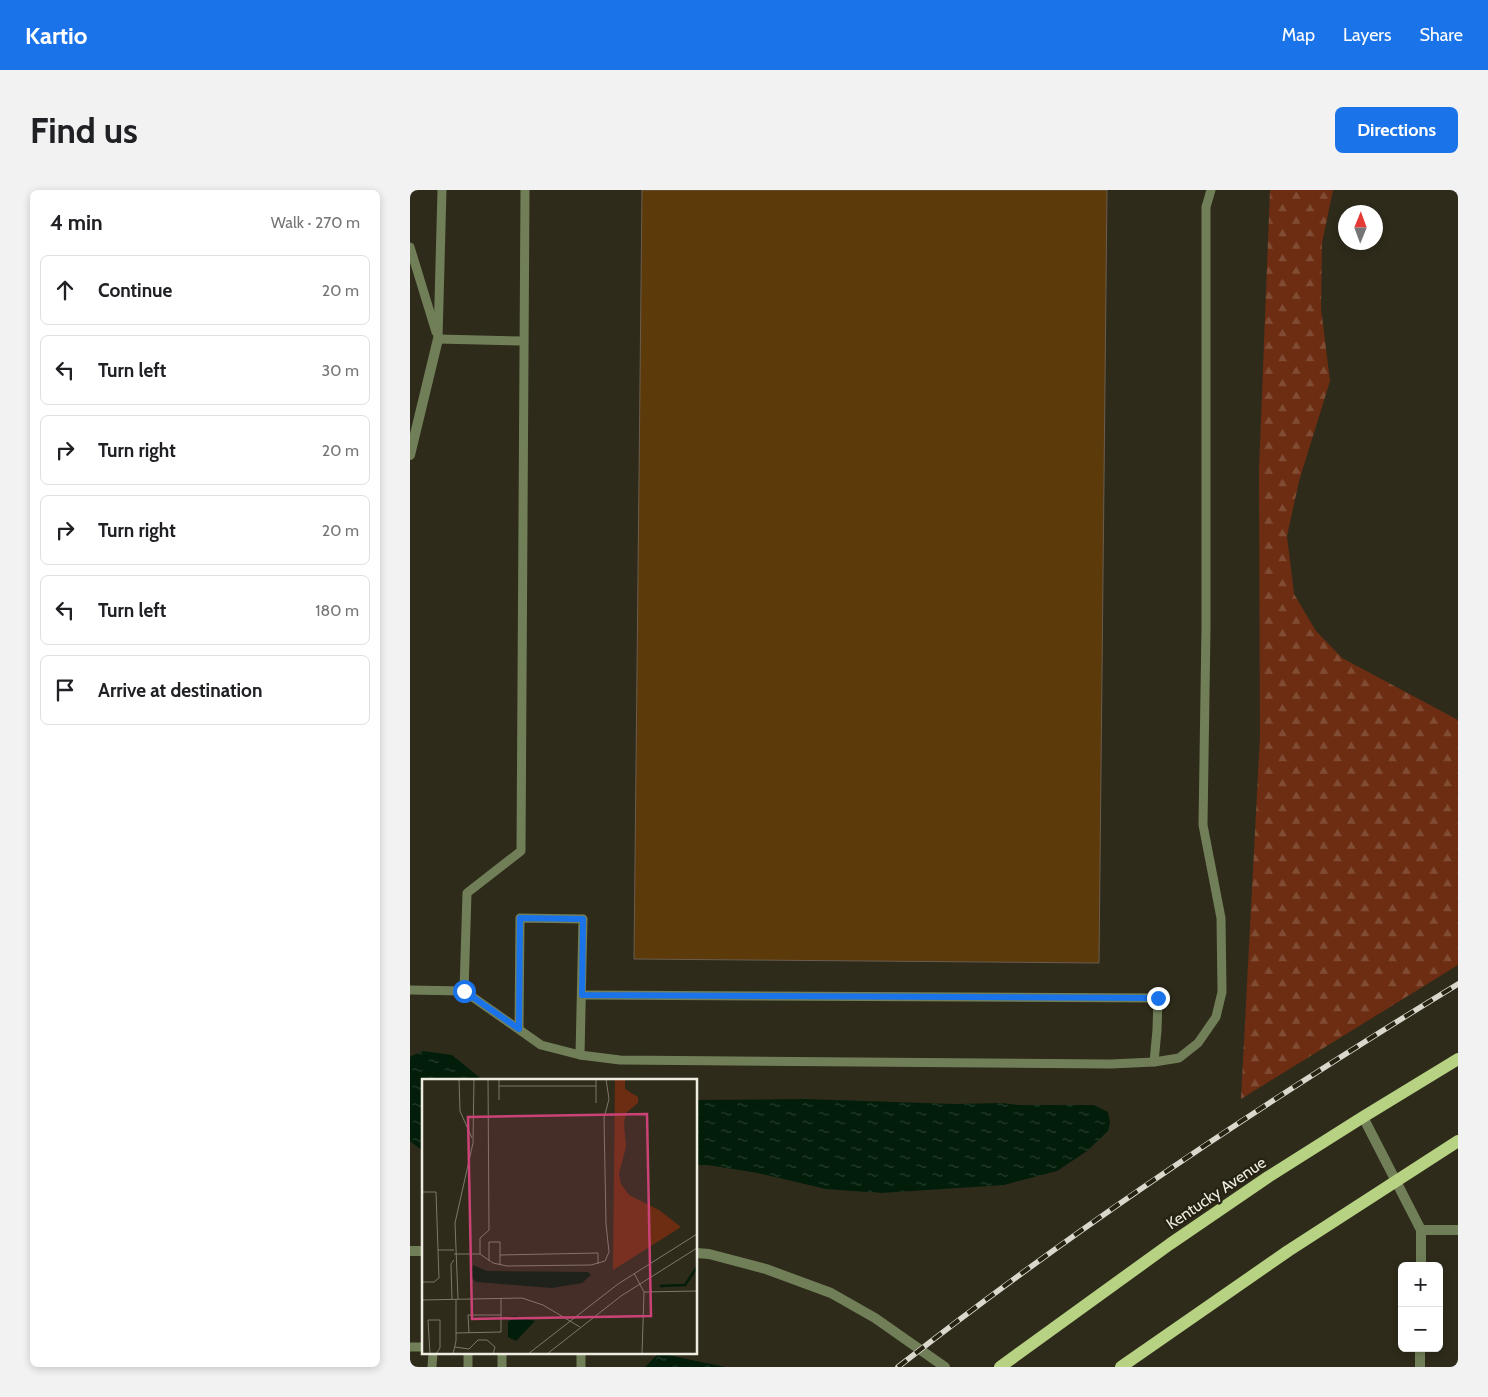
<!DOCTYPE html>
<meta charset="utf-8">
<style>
body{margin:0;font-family:Cabin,sans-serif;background:#f2f2f2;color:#202124}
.controls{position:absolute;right:15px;bottom:15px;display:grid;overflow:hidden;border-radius:8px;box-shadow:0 2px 8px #0003}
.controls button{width:45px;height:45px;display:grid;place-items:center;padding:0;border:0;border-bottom:1px solid #e0e0e0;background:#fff;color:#202124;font:25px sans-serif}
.compass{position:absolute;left:928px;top:15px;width:45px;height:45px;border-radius:50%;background:#fff;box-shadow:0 2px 8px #0003;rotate:1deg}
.stop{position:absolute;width:15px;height:15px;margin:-11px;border:4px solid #1a73e8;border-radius:50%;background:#fff}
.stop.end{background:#1a73e8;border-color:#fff;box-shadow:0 1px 5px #0008}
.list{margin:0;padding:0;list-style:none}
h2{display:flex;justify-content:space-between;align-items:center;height:65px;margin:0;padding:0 20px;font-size:21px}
h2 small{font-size:16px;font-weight:400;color:#757577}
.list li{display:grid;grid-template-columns:32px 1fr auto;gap:15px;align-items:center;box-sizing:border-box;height:70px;margin:0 10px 10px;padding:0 10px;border:1px solid #e0e0e0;border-radius:8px}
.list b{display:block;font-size:19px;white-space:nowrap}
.list em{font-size:16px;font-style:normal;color:#757577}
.icon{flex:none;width:28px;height:28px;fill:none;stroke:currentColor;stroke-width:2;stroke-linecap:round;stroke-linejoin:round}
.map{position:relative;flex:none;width:1048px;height:1177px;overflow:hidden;border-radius:8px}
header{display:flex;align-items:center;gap:30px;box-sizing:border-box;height:70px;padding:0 25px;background:#1a73e8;color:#fff}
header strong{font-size:24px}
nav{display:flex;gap:28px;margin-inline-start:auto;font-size:18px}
.intro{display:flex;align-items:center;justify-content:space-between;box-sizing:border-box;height:120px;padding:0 30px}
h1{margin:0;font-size:35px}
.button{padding:12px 22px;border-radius:8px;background:#1a73e8;color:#fff;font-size:18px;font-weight:700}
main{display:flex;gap:30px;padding:0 30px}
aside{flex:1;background:#fff;border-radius:8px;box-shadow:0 2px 8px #0003}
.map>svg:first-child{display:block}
.forest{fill:url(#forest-firs)}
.water{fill:url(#water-ripples)}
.building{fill:#5c3a0a;stroke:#6a5d4f}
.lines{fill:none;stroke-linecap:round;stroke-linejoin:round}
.service{stroke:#717f59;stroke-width:9}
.minor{stroke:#717f59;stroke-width:10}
.tertiary{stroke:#717f59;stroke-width:10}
.primary{stroke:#b7d283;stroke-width:12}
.rail-casing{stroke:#dad7cc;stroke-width:5.5}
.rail{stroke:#252212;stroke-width:4;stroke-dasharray:11;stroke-linecap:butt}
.route{stroke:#1a73e8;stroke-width:6}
.labels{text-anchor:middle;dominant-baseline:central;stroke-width:4.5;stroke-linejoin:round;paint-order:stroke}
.street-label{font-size:16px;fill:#efede2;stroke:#252212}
.inset-river{fill:none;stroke:#021d0a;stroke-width:2.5}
.inset-road{fill:none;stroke:#7c796b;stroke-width:1}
.view{fill:#cb4376;fill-opacity:0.15;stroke:#cb4376;stroke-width:2.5}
.inset-edge{fill:none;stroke:#efede2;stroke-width:2.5}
</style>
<header>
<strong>Kartio</strong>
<nav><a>Map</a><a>Layers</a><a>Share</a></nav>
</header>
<div class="intro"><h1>Find us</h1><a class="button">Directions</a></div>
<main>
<aside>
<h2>4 min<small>Walk · 270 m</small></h2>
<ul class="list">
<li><svg class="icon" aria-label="ahead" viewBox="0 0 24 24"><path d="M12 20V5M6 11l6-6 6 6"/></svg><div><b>Continue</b></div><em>20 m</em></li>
<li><svg class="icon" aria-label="left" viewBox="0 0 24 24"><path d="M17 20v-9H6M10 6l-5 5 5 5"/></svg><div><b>Turn left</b></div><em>30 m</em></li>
<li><svg class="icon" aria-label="right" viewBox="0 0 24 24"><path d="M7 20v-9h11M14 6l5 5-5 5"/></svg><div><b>Turn right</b></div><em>20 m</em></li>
<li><svg class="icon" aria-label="right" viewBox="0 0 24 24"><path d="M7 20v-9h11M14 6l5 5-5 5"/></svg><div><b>Turn right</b></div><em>20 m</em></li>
<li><svg class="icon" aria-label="left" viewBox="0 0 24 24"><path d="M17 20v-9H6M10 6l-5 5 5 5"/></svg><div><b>Turn left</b></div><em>180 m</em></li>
<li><svg class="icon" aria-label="arrive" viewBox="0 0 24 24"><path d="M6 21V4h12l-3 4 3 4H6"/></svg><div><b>Arrive at destination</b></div></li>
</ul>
</aside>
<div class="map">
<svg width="1048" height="1177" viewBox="0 0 1048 1177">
<defs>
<pattern id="forest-firs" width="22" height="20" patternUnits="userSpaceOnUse" patternTransform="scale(1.25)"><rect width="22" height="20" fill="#6c2d12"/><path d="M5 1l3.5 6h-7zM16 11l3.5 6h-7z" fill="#814c34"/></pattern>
<pattern id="water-ripples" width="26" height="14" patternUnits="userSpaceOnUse" patternTransform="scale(1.25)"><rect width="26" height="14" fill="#021d0a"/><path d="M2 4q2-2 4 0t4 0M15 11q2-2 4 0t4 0" fill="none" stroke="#273e2d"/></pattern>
</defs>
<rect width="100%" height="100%" fill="#2f2b1b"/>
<polygon class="forest" points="860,0 923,0 912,53 911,118 920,191 889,291 877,346 884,404 906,441 932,468 1048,530 1048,775 831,909 850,547 849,280"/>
<g class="water">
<polygon points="13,861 42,865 74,891 14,891 14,960 10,959 0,951 0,868 1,866"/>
<polygon points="395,909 544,914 592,913 608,915 684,915 698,922 700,933 698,941 677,961 647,981 594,995 471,1003 416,999 348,983 298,975 286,975 286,910"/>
<polygon points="249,1163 315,1177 235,1177"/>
</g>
<polygon class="building" points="232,0 697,0 689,773 224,769"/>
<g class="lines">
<g class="service">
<polyline points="0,57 26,142"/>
<polyline points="28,149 32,0"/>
<polyline points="28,149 113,151"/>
<polyline points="0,800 54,801 131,855 170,865 210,870 701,874 744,872 769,868 788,853 806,827 812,802 811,728 793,635 796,437 796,17 801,0"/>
<polyline points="54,801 57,703 111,661 115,0"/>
<polyline points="172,805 748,808 747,840 744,872"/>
<polyline points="109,839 110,728 173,729 170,865"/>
<polyline points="0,1157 14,1157"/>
<polyline points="58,1163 58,1176"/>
<polyline points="92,1163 92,1177"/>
<polyline points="22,1176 23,1163"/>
<polyline points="171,1177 171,1163"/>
</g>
<g class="minor">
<polyline points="0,265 28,149"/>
<polyline points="953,927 1011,1040 1048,1040"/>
<polyline points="1011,1076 1011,1040"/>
<polyline points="1010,1177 1010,1158"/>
</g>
<g class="tertiary">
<polyline points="0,1061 14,1061"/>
<polyline points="286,1063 299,1064 356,1079 421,1103 465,1128 535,1177"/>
</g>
<g class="primary">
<polyline points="590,1177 760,1054 858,987 953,927 1048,869"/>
<polyline points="711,1177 878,1061 1048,951"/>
</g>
<g class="rail-casing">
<path id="rail" d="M 488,1177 C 666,1037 855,912 1048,794"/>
</g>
<use href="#rail" class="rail"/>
</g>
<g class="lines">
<polyline class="route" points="54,801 109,839 110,728 173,729 172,805 748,808"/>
</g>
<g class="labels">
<g class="street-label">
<text transform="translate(806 1003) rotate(-34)">Kentucky Avenue</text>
</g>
</g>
<g transform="translate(12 889)">
<rect width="275" height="275" fill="#2f2b1b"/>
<path d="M 193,0 L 203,0 L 203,10 L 216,18 L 216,24 L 204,34 L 202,45 L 204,68 L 197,95 L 199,105 L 207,116 L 237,131 L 259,148 L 191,191 Z" fill="#6c2d12"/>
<path d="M 51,186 L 65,192 L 166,193 L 169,196 L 160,204 L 130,209 L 54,203 L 48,197 ZM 92,237 L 113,242 L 94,262 L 86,258 L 86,243 Z" fill="#021d0a"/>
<path class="inset-river" d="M 238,207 L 263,206 L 275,188"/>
<path class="inset-road" d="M 37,0 L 38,32 L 50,59M 77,0 L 77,21M 174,0 L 174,24M 77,7 L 174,7M 0,113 L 14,113 L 17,199 L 12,203 L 0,203M 16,171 L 32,171M 32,175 L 58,175 L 71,184 L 85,187 L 169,186 L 183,182 L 187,173 L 184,145 L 182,39 L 187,20 L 184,0M 58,175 L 58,159 L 67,151 L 66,0M 78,176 L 176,174 L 176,185M 67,182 L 67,163 L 78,163 L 78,186M 212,194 L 222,213 L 275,212M 36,220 L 33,144 L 51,64 L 52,0M 0,221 L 100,219 L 121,226 L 158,248M 30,221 L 29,185 L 32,181M 34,254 L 79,253 L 79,219M 47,254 L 46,236 L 79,236M 33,268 L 47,270 L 56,261 L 65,261 L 73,268 L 71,275M 8,275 L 6,241 L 18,241 L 18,269 L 14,275M 31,275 L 34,262 L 34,220M 106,275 L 196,205 L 275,155M 125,275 L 199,217 L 275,169M 220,275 L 222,213"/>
<path class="view" d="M 225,35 L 229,237 L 50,240 L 46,38 Z"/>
<rect width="275" height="275" class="inset-edge"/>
</g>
</svg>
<div class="controls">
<button>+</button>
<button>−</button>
</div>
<svg class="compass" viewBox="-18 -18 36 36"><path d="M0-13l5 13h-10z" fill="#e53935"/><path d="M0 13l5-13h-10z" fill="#757577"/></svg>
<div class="stop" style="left:54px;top:801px"></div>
<div class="stop end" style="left:748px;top:808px"></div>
</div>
</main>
